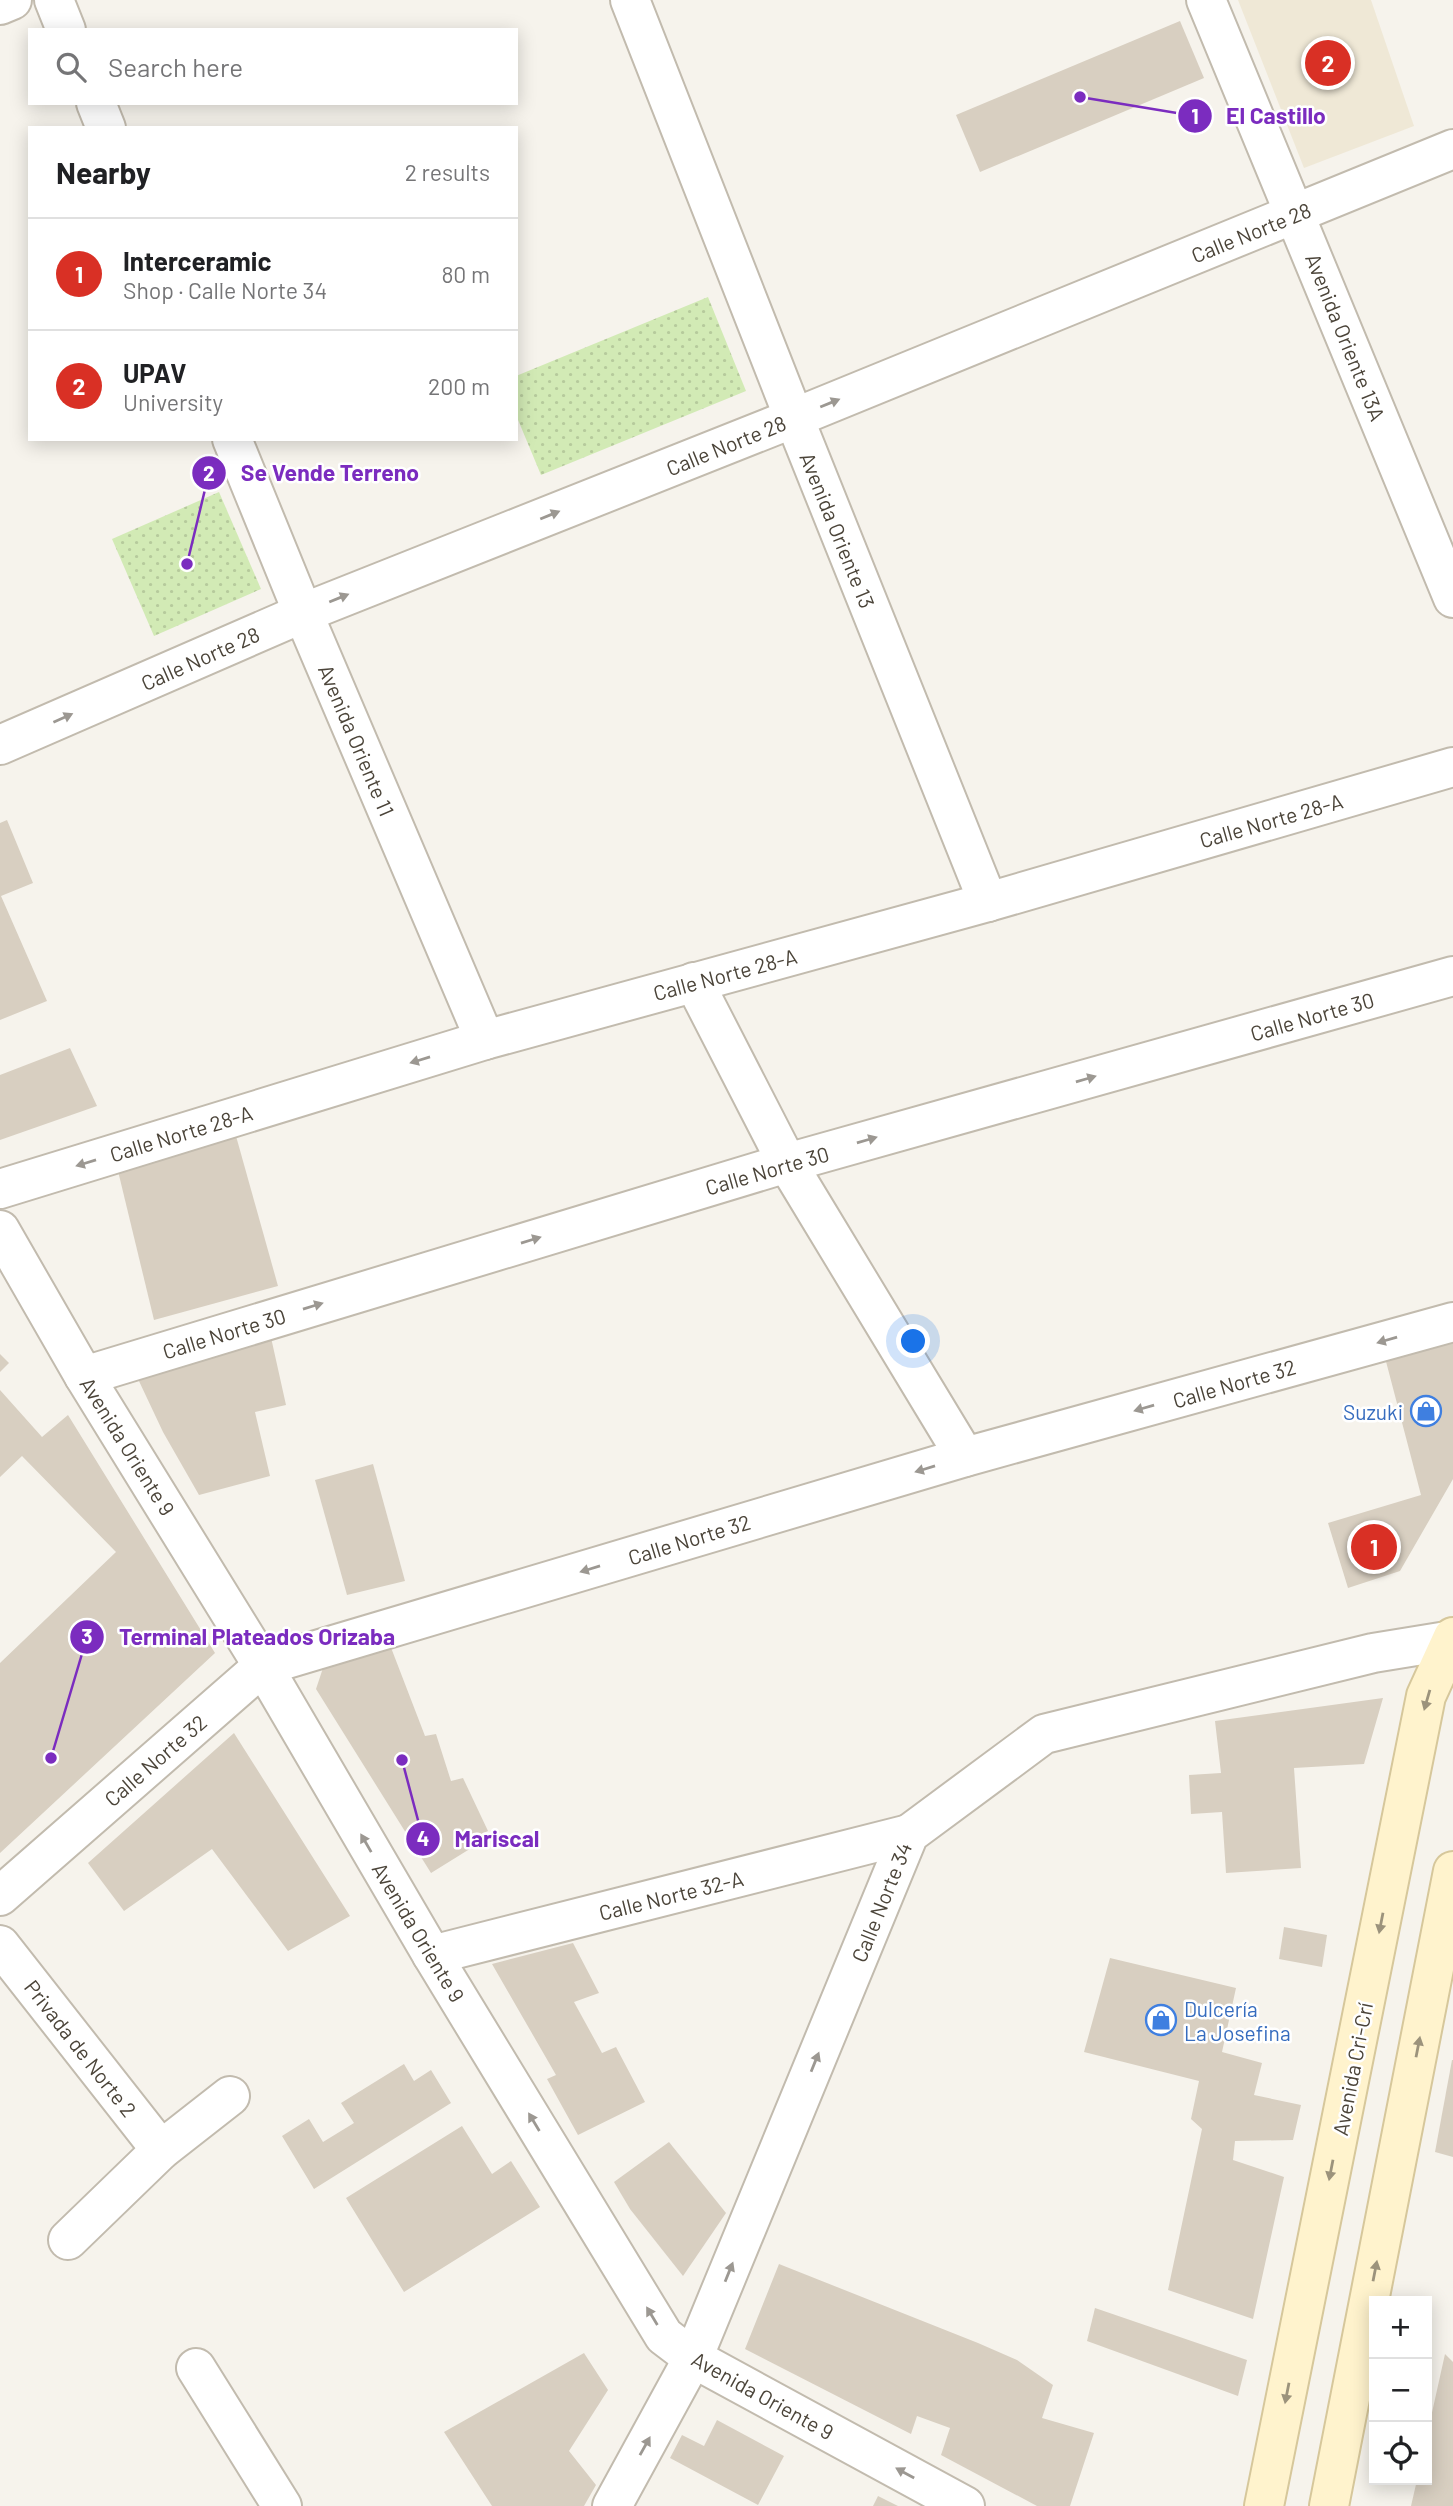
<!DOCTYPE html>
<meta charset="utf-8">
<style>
body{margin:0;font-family:Barlow,sans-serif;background:#f6f6f6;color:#202124}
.controls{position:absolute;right:21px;bottom:21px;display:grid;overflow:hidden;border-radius:0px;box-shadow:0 4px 18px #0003}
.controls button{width:63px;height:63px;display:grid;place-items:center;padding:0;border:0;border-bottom:2px solid #e0e0e0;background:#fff;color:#202124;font:35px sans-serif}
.you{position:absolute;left:914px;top:1342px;width:24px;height:24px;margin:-18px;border:5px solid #fff;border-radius:50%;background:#1a73e8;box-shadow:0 0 0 10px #1a73e833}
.badge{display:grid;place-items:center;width:46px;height:46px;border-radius:50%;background:#d93025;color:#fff;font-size:23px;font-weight:700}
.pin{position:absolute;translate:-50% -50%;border:4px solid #fff;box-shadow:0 2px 7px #0006}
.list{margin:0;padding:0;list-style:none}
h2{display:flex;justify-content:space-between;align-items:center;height:91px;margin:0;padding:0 28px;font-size:30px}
h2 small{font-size:23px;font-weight:400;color:#757577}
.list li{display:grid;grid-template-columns:46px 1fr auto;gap:21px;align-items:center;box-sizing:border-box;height:112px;padding:0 28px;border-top:2px solid #e0e0e0}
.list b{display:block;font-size:26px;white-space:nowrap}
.list p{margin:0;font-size:23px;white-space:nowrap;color:#757577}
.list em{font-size:23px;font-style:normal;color:#757577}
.icon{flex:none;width:38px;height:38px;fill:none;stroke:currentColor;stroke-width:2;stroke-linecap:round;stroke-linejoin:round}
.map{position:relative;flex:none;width:1453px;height:2506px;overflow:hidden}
.search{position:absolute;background:#fff;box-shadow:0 4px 18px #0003;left:28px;top:28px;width:490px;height:77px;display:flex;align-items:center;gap:18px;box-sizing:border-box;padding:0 24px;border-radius:0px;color:#757577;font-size:26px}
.panel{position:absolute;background:#fff;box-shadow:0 4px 18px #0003;left:28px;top:126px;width:490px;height:315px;border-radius:0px}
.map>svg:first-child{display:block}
.education{fill:#efe8d6}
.grass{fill:url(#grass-dots)}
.building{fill:#d8cfc1}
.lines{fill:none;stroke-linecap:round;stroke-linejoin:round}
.minor-casing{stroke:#c2bbae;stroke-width:42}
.tertiary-casing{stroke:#c2bbae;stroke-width:42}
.secondary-casing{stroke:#d6c79b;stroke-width:42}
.minor{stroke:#fff;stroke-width:38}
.tertiary{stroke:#fff;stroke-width:38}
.secondary{stroke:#fff3cd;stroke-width:38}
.oneway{fill:#9c9892}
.oneway2{fill:#9c937c}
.labels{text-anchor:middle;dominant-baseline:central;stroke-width:5;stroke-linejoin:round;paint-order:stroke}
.street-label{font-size:21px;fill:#4b4439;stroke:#fff}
.shop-label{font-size:21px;fill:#366cbe;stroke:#fff;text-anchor:end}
.leader{fill:none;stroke:#7b2cbf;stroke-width:2.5}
.callout-dot{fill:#7b2cbf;stroke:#fff;stroke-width:2.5}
.mark-label{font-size:21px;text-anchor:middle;font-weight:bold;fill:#fff}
.callout-label{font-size:23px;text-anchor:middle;font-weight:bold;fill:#7b2cbf;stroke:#fff;stroke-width:5;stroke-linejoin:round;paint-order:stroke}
</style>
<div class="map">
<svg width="1453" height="2506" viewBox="0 0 1453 2506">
<defs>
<pattern id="grass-dots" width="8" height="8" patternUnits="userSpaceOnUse" patternTransform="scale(1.75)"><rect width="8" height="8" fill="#d2eab5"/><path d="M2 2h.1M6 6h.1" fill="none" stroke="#b6ca9c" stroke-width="1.8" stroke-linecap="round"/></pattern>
</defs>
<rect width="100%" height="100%" fill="#f6f3ec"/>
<polygon class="education" points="1238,0 1371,0 1414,126 1304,168"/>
<g class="grass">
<polygon points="708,297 746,391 541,475 516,415 516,376"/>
<polygon points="219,492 261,589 154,636 112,539"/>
</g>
<g class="building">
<polygon points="1180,21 1204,78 980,172 956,115"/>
<polygon points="7,820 33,883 1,896 47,1001 0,1020 0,823"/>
<polygon points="70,1048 97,1106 0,1140 0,1075"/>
<polygon points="236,1136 278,1286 154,1320 118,1171"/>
<polygon points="270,1333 286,1405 255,1412 270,1476 199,1495 163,1432 138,1379"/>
<polygon points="1453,1333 1453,1479 1400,1571 1348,1588 1328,1523 1421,1495 1383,1350"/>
<polygon points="0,1354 9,1363 0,1372"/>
<polygon points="0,1390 42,1437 68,1415 215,1653 0,1853 0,1663 116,1552 22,1456 0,1477"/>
<polygon points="373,1464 405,1581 347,1595 315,1480"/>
<polygon points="390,1645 425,1736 436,1734 451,1781 463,1778 488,1831 477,1836 481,1842 431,1873 316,1689 324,1665"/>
<polygon points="1383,1698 1364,1764 1294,1768 1301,1868 1226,1873 1222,1812 1191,1814 1189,1775 1221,1773 1215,1721"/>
<polygon points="234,1733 350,1916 288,1951 212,1849 124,1911 88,1863"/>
<polygon points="1284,1927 1327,1935 1322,1967 1279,1959"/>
<polygon points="573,1943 599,1993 574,2002 602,2053 616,2047 645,2102 578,2135 547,2079 556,2075 492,1964"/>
<polygon points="1110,1958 1236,1988 1222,2052 1262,2063 1254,2095 1301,2105 1293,2140 1235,2141 1233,2160 1284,2177 1253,2319 1168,2290 1202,2129 1191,2119 1199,2081 1084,2052"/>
<polygon points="1452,2060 1453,2060 1453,2157 1435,2152"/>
<polygon points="404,2064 414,2081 431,2070 451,2103 314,2189 282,2136 309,2119 323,2142 354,2123 341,2103"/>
<polygon points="462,2126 492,2174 511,2161 540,2207 404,2292 346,2198"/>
<polygon points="669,2142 726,2213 683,2276 630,2209 614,2182"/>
<polygon points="779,2264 978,2343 1017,2360 1053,2385 1042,2418 1094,2433 1070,2506 1037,2506 941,2455 950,2428 917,2416 911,2434 745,2349"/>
<polygon points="1095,2308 1247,2360 1238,2396 1087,2341"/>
<polygon points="584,2353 608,2390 569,2451 596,2485 584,2506 492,2506 444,2432"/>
<polygon points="1445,2354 1453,2362 1453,2506 1411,2506 1417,2480 1427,2480 1427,2435"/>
<polygon points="717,2420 784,2456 758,2505 670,2458 682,2435 704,2446"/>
<polygon points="878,2496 898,2506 873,2506"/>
</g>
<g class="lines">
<g class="minor-casing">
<g id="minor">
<polyline points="54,0 66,30"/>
<polyline points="630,0 794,418 988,902"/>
<polyline points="1206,0 1453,598"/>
<polyline points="0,5 12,0"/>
<polyline points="96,103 106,128"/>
<polyline points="232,439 303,613 485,1040"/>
<polyline points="0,745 303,613 794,418 1453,149"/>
<polyline points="694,982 787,1163 965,1457"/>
<polyline points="0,1189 485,1040 988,902 1453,767"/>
<polyline points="84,1376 787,1163 1453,976"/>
<polyline points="0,1896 263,1666 965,1457 1453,1322"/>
<polyline points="0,1945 161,2150"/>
<polyline points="432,1955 909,1834"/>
<polyline points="68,2240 161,2150 230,2096"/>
<polyline points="196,2368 282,2506"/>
<polyline points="612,2506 693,2358 909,1834 1044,1734 1373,1653 1453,1640"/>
</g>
</g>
<g class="tertiary-casing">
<polyline id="tertiary" points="0,1230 84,1376 263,1666 432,1955 664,2336 693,2358 965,2506"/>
</g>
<g class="secondary-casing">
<g id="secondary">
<polyline points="1264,2506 1426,1696 1453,1637"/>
<polyline points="1329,2506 1453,1871"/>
</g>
</g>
<use href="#minor" class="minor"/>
<use href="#tertiary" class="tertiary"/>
<use href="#secondary" class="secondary"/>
</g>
<defs><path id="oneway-solid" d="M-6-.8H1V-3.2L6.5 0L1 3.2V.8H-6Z" transform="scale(1.75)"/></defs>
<g class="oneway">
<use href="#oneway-solid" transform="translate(830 403) rotate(-22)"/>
<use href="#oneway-solid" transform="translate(550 515) rotate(-22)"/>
<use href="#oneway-solid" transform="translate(339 598) rotate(-22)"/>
<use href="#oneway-solid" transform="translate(63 718) rotate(-24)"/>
<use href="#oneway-solid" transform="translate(420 1060) rotate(163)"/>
<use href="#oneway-solid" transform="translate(1086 1079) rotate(-16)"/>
<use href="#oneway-solid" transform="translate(867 1140) rotate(-16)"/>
<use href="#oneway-solid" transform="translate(86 1163) rotate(163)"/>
<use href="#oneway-solid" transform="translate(531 1240) rotate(-17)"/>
<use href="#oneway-solid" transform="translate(313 1306) rotate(-17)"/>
<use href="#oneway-solid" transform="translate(1387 1340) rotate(164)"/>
<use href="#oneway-solid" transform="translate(1144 1408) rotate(164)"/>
<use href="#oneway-solid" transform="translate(925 1469) rotate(163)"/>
<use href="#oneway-solid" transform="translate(590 1569) rotate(163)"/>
<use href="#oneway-solid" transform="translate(366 1843) rotate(-120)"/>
<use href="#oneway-solid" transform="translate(815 2062) rotate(-68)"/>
<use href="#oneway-solid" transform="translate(534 2122) rotate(-121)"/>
<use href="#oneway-solid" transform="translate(729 2272) rotate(-68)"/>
<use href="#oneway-solid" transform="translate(652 2316) rotate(-121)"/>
<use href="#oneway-solid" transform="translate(645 2446) rotate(-61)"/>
<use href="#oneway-solid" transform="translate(905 2473) rotate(-151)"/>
</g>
<g class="oneway2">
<use href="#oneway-solid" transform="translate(1427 1700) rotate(106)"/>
<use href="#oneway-solid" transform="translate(1381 1923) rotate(101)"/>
<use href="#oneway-solid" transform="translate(1418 2047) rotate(-79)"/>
<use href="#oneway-solid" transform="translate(1331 2170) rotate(101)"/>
<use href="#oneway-solid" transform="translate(1375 2271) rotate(-79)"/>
<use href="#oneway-solid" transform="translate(1287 2393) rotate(101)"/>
</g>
<defs>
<g id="shop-ring" transform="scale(1.575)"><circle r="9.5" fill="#fff" stroke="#3f7fe0" stroke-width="1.5"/><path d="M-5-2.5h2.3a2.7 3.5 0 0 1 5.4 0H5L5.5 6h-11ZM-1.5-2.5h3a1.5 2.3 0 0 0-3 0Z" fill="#3f7fe0"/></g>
</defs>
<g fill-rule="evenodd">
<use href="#shop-ring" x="1426" y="1411"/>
<use href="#shop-ring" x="1161" y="2020"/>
</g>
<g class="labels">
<g class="street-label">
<text transform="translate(1251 232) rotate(-22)">Calle Norte 28</text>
<text transform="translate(1346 337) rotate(68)">Avenida Oriente 13A</text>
<text transform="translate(726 445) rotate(-22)">Calle Norte 28</text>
<text transform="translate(838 530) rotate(68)">Avenida Oriente 13</text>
<text transform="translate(200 658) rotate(-24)">Calle Norte 28</text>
<text transform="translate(357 740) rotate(67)">Avenida Oriente 11</text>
<text transform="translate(1271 820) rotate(-16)">Calle Norte 28-A</text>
<text transform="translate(725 974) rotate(-15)">Calle Norte 28-A</text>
<text transform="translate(1312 1016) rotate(-16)">Calle Norte 30</text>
<text transform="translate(181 1133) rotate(-17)">Calle Norte 28-A</text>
<text transform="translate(767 1170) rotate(-16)">Calle Norte 30</text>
<text transform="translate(224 1333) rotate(-17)">Calle Norte 30</text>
<text transform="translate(1234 1383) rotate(-16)">Calle Norte 32</text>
<text transform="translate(128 1446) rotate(58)">Avenida Oriente 9</text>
<text transform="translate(689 1539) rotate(-17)">Calle Norte 32</text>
<text transform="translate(155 1760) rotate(-41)">Calle Norte 32</text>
<text transform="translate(671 1895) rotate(-14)">Calle Norte 32-A</text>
<text transform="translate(881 1902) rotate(-68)">Calle Norte 34</text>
<text transform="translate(419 1932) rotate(59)">Avenida Oriente 9</text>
<text transform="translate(81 2048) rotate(52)">Privada de Norte 2</text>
<text transform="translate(1352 2069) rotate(-79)">Avenida Cri-Crí</text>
<text transform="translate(763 2395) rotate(29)">Avenida Oriente 9</text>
</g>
<g class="shop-label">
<text x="1403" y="1411">Suzuki</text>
<text x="1184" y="2008" text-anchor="start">Dulcería<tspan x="1184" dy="24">La Josefina</tspan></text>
</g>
</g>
<path class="leader" d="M1080 97L1195 116M187 564L209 473M51 1758L87 1637M402 1760L423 1839"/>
<g class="callout-dot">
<circle cx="1080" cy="97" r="7"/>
<circle cx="187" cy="564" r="7"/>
<circle cx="51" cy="1758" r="7"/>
<circle cx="402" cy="1760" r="7"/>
<circle cx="1195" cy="116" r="18"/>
<circle cx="209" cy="473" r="18"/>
<circle cx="87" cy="1637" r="18"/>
<circle cx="423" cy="1839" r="18"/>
</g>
<g class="mark-label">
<text x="1195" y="124">1</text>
<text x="209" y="481">2</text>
<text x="87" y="1644">3</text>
<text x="423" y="1846">4</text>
</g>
<g class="callout-label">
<text x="1276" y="124">El Castillo</text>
<text x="330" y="481">Se Vende Terreno</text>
<text x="257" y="1645">Terminal Plateados Orizaba</text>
<text x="497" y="1847">Mariscal</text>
</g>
</svg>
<div class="controls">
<button>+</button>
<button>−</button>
<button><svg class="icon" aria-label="locate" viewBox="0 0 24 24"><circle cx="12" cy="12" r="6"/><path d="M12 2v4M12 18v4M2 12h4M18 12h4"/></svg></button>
</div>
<div class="you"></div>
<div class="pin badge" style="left:1374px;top:1547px">1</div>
<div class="pin badge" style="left:1328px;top:63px">2</div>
<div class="search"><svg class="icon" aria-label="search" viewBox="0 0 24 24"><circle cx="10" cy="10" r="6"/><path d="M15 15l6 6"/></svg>Search here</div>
<section class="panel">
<h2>Nearby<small>2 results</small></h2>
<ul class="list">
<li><span class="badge">1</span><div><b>Interceramic</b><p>Shop · Calle Norte 34</p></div><em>80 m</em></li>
<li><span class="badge">2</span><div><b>UPAV</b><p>University</p></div><em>200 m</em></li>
</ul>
</section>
</div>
